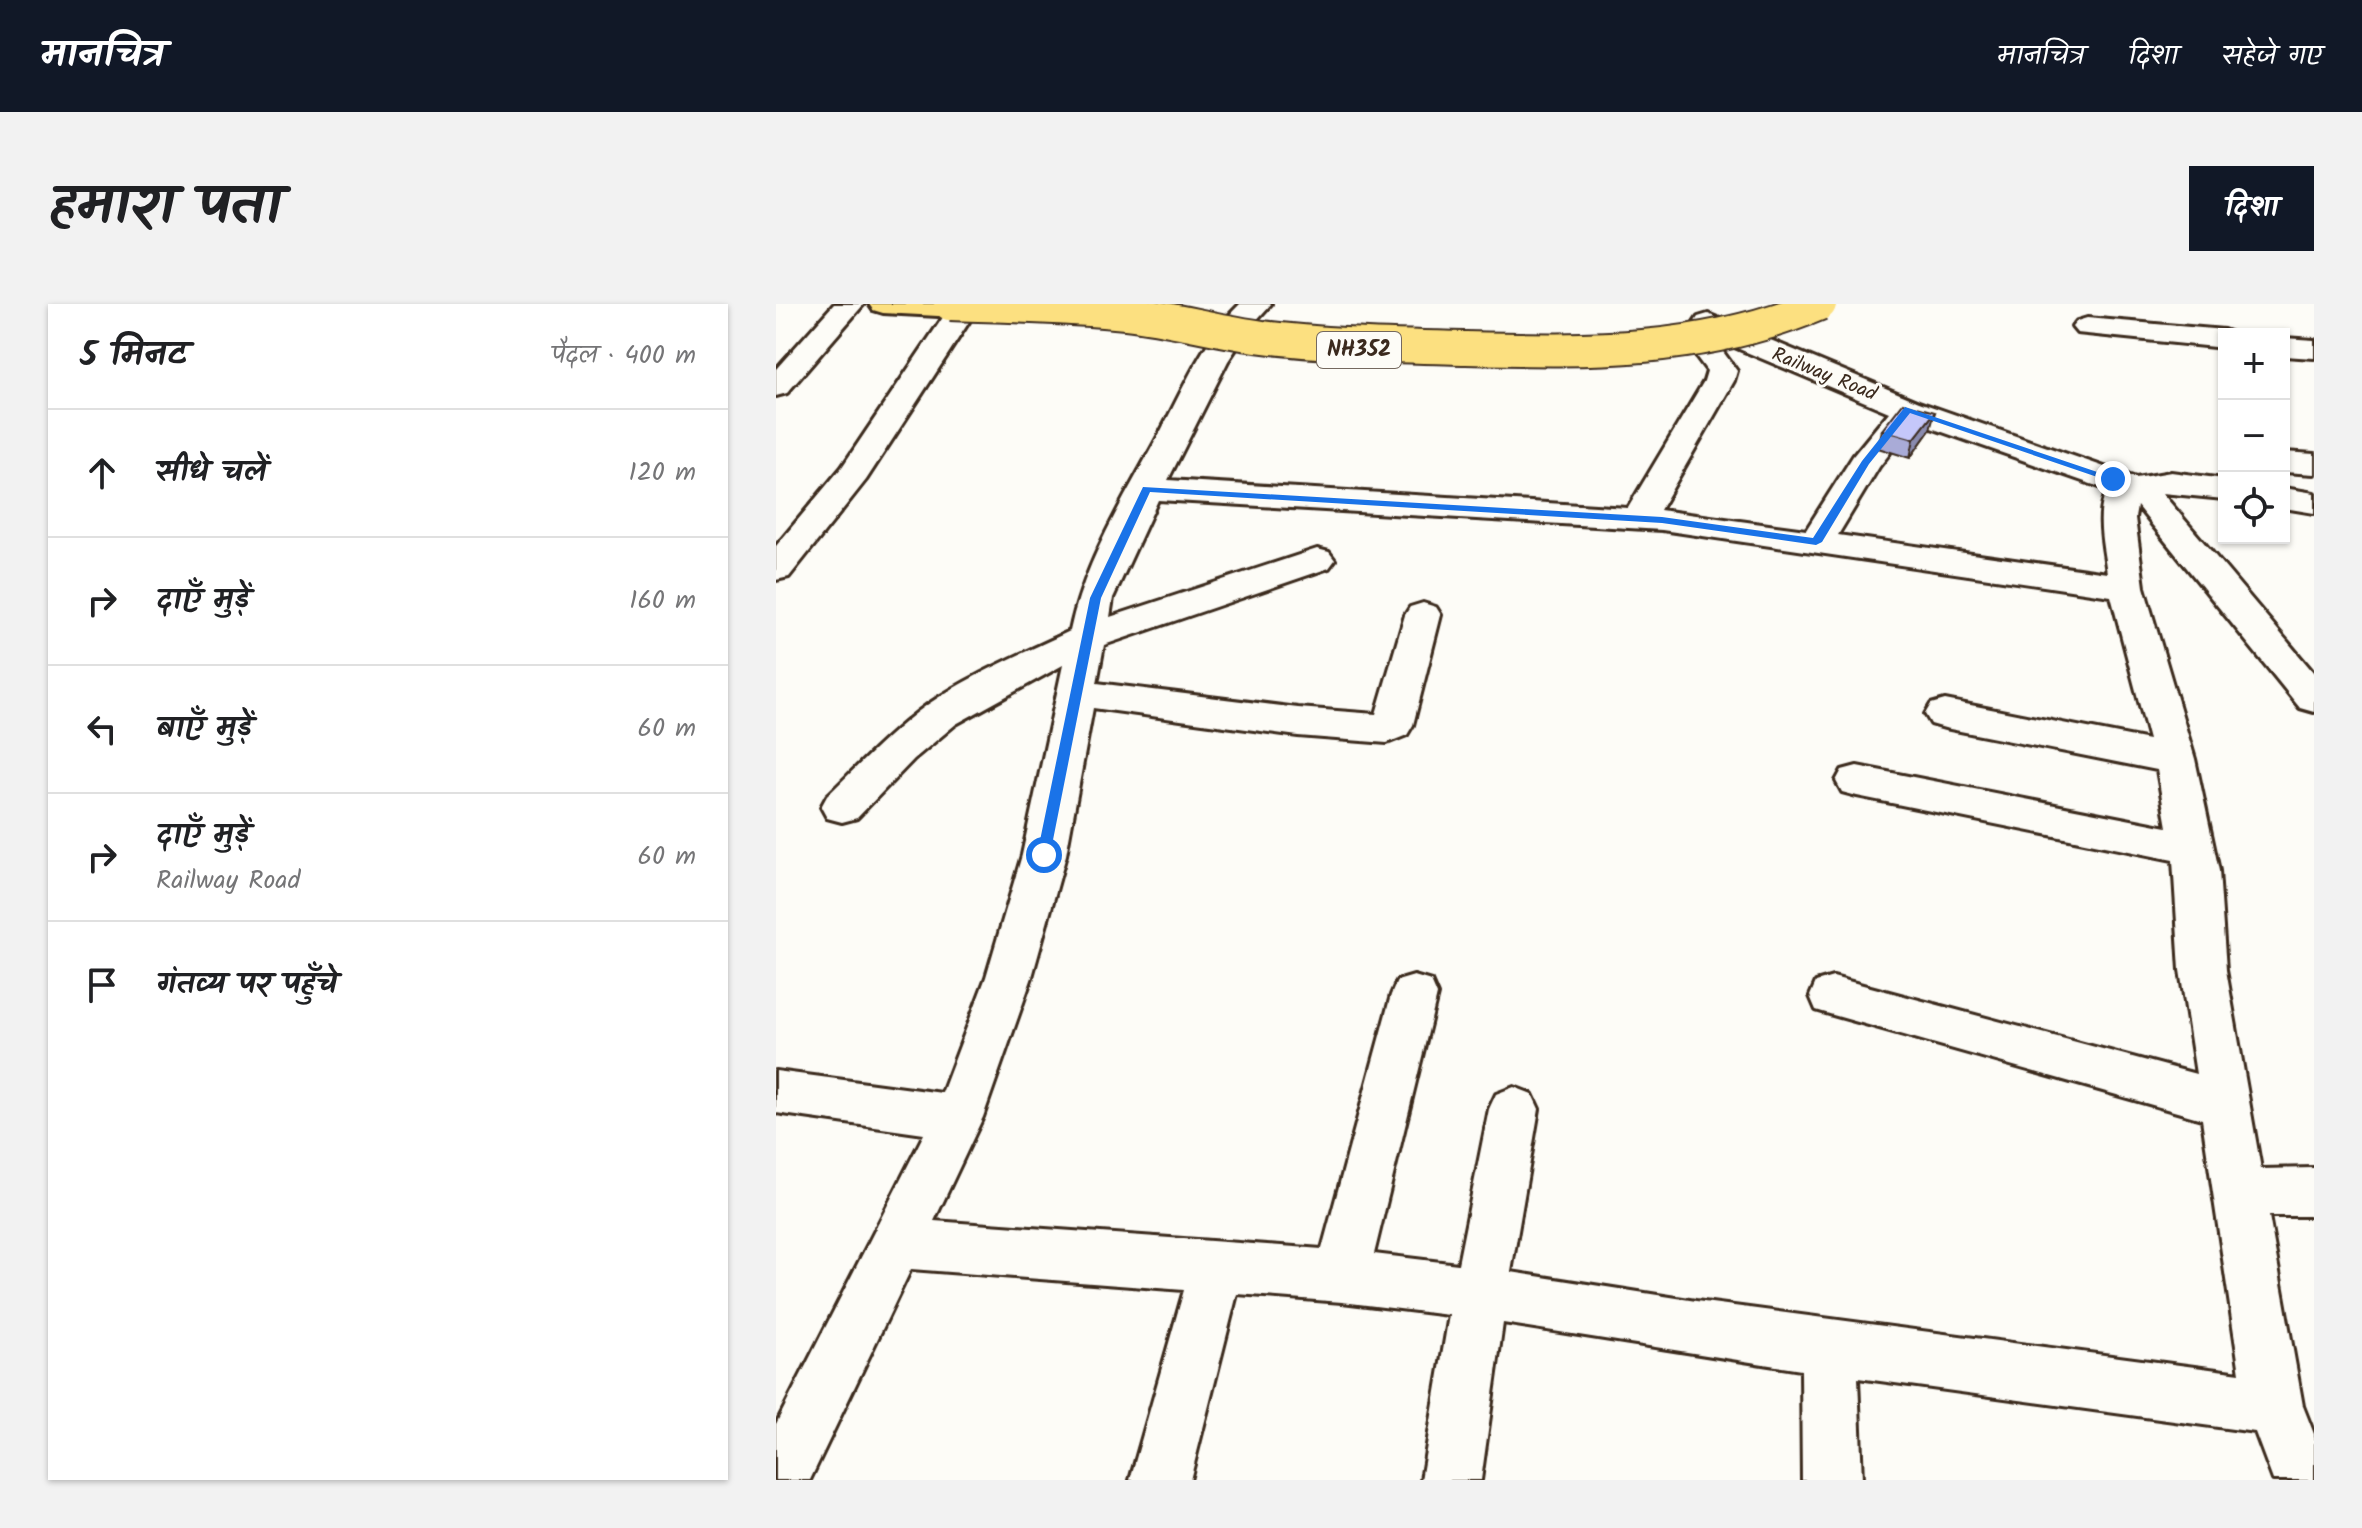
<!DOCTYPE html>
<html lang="hi">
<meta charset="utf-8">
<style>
body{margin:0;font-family:Kalam,"Playpen Sans Deva",sans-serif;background:#f2f2f2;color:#202124}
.controls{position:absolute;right:24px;top:24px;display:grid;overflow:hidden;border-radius:0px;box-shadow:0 2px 6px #0004}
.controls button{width:72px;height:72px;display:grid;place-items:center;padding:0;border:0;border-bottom:2px solid #e0e0e0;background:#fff;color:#202124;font:40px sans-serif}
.stop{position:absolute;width:24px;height:24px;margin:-18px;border:6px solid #1a73e8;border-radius:50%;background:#fff}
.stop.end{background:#1a73e8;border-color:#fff;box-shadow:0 2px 8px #0008}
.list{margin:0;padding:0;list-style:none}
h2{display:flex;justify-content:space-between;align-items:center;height:104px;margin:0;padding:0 32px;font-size:34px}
h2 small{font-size:26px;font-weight:400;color:#757577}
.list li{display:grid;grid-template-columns:52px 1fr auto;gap:24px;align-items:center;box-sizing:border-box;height:128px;padding:0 32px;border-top:2px solid #e0e0e0}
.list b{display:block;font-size:30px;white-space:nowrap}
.list p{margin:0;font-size:26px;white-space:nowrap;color:#757577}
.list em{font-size:26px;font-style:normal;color:#757577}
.icon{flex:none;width:44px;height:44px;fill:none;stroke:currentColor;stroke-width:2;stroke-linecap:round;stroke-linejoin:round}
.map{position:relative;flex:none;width:1538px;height:1176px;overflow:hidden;border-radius:0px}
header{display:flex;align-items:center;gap:48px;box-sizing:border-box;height:112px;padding:0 40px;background:#111827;color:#fff}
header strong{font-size:38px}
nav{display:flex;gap:44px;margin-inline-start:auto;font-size:28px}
.intro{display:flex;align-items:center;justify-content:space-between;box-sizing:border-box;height:192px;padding:0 48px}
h1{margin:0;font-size:56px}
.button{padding:20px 36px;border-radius:0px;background:#111827;color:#fff;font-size:28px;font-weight:700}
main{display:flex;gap:48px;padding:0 48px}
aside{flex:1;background:#fff;border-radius:0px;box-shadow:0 2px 6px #0004}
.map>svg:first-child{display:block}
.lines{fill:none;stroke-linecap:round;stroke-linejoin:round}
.minor-casing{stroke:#3b2a1e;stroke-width:6}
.highway-casing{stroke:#3b2a1e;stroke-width:6}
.minor{fill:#fdfcf7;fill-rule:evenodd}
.highway{fill:#fce080;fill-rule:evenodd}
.major-bridge-casing{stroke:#3b2a1e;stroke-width:36;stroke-linecap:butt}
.major-bridge{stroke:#fce080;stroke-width:32}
.wall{fill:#a9abd7;stroke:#3b2a1e;stroke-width:2}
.shaded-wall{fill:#8a8baf;stroke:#3b2a1e;stroke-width:2}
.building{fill:#c5c7fa;stroke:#3b2a1e;stroke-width:2}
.route{fill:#1a73e8}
.labels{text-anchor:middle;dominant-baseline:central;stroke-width:6;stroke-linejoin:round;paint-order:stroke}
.far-street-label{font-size:20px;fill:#3b2a1e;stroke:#fdfcf7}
.shield{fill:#fdfcf7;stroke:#75695f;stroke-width:2}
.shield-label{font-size:22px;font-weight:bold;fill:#3b2a1e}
</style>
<header>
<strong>मानचित्र</strong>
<nav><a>मानचित्र</a><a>दिशा</a><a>सहेजे गए</a></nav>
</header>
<div class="intro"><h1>हमारा पता</h1><a class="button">दिशा</a></div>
<main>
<aside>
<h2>5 मिनट<small>पैदल · 400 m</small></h2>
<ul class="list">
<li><svg class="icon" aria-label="ahead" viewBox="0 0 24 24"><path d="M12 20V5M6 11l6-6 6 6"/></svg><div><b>सीधे चलें</b></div><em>120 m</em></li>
<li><svg class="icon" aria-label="right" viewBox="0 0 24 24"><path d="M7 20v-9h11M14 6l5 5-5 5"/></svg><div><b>दाएँ मुड़ें</b></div><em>160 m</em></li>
<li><svg class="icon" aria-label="left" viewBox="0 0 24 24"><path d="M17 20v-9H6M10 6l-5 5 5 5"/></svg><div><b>बाएँ मुड़ें</b></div><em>60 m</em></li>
<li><svg class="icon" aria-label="right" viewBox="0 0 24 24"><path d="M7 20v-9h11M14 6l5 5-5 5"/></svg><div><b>दाएँ मुड़ें</b><p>Railway Road</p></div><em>60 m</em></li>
<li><svg class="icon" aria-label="arrive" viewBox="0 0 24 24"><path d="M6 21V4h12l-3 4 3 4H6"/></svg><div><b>गंतव्य पर पहुँचे</b></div></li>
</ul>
</aside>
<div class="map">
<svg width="1538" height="1176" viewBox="0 0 1538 1176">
<rect width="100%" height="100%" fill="#fdfcf7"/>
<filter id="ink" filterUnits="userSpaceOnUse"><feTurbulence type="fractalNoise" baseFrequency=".0125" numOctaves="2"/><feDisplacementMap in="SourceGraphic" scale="16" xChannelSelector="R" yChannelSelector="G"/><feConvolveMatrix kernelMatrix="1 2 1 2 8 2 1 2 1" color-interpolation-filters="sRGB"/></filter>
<g filter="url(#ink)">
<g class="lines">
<g class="minor-casing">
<g id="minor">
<polygon points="58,0 88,0 11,89 0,92 0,65"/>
<polygon points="176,0 200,0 202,4 90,176 13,273 0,276 0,242 66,163"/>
<path d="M 464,0 L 495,0 L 476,21 L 452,57 L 392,176 L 852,204 L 928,77 L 931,67 L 908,36 L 913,30 L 927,28 L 918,19 L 922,13 L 932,10 L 1143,98 L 1360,174 L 1395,168 L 1448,175 L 1448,195 L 1386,189 L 1538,369 L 1538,408 L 1524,404 L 1361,202 L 1359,214 L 1368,283 L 1419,455 L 1443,567 L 1450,666 L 1485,865 L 1538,864 L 1538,912 L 1493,912 L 1527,1102 L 1538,1130 L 1538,1176 L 1497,1176 L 1479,1128 L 1082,1074 L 1086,1176 L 1026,1176 L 1025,1066 L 727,1019 L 705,1176 L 645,1176 L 673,1011 L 566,998 L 461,990 L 414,1176 L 354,1176 L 408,986 L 135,965 L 34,1176 L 0,1176 L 0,1120 L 148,830 L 0,809 L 0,767 L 166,789 L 210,673 L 246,551 L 287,361 L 180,420 L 138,455 L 81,514 L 66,518 L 51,514 L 45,503 L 51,492 C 83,461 115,427 151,401 C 195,371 246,350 294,327 C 309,255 351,190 386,125 C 408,83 429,33 464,0 ZM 937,34 L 1113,108 L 1077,152 L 1030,226 L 884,206 L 958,77 L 961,67 ZM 1138,118 L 1332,186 C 1318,208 1328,245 1331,269 L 1062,231 L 1103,163 ZM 382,196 L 886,226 L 1335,292 L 1373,436 L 1169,396 L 1155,400 L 1149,410 L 1155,420 L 1169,424 L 1381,466 L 1391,523 L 1081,462 L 1066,466 L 1060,477 L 1066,488 L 1081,492 L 1397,556 L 1404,666 L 1420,770 L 1057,673 L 1040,678 L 1034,692 L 1040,706 L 1057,711 L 1426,815 L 1464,1069 L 920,997 L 735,968 L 763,805 L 756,790 L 738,783 L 720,790 L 713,805 L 682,960 L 598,950 L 661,691 L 655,677 L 638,672 L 621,677 L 615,691 L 546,945 L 158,917 L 207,813 L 256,673 L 290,551 L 317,404 L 522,432 L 611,439 L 631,431 L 637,421 L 665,311 L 660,303 L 647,299 L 634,303 L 629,311 L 600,410 L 522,404 L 321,379 L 328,341 L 553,264 L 559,256 L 553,248 L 541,245 L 334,313 L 337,294 Z"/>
<polygon points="1311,14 1448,26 1459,30 1448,30 1448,44 1301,29 1296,23 1301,17"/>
<polygon points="1508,34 1538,36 1538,54 1508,52"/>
<polygon points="1508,148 1538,150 1538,170 1508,168"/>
<polygon points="1508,184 1538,189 1538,209 1508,204"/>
</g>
</g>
<g class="highway-casing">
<polygon id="highway" points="93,0 227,0 231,6 227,12 217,15 107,9 97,6"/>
</g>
<use href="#minor" class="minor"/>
<use href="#highway" class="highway"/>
<g class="major-bridge-casing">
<path id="major-bridge" d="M 174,0 C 233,2 291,3 350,9 C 396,14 441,27 487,33 C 553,41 620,42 687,44 C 814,47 924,50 1044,0"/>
</g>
<use href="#major-bridge" class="major-bridge"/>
</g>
<polygon class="wall" points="1106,126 1154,126 1134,154 1102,144"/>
<polygon class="shaded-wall" points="1159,108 1154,126 1134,154 1138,135"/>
<polygon class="building" points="1127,99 1159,108 1138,135 1106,126"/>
</g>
<polygon class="route" points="1129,103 1342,175 1333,177 1134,109 1093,160 1046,238 1040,241 886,219 374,188 325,294 274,551 268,556 261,551 314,294 367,183 886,213 1037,234 1086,157"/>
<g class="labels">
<g class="far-street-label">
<text transform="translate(1048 71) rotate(22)">Railway Road</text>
</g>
<rect class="shield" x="541" y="28" width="84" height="36" rx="6"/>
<g class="shield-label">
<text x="583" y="46">NH352</text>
</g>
</g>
</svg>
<div class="controls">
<button>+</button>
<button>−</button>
<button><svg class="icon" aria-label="locate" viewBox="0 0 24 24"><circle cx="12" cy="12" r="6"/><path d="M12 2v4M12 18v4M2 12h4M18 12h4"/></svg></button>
</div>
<div class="stop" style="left:268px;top:551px"></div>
<div class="stop end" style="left:1337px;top:175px"></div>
</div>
</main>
